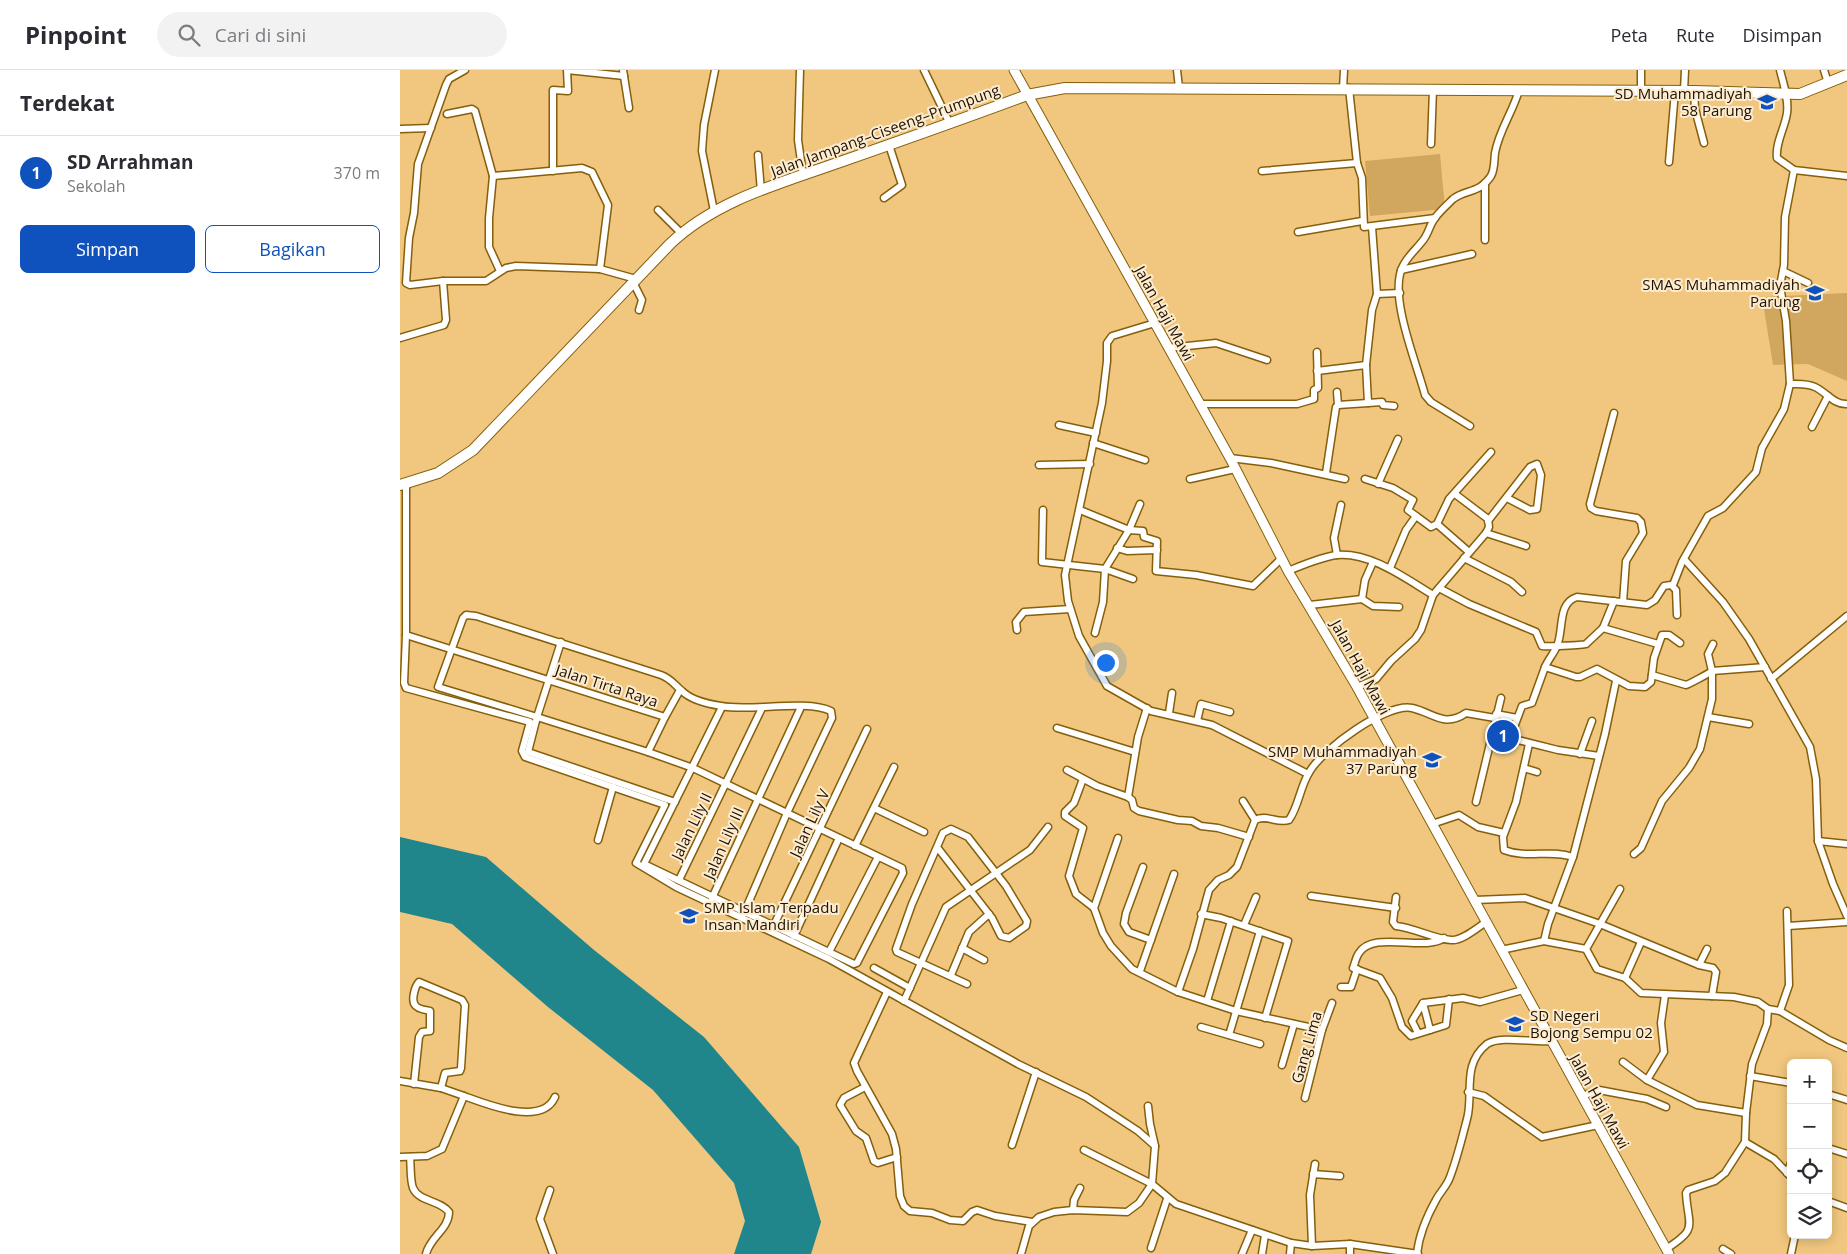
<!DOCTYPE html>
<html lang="id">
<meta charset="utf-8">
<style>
body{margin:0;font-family:"Open Sans",sans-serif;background:#f2f2f3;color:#2b2b33}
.controls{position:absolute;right:15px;bottom:15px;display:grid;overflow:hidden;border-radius:8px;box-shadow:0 2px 12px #0003}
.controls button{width:45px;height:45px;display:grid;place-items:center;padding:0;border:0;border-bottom:1px solid #e1e1e2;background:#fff;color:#2b2b33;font:25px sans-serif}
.you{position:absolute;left:705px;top:592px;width:18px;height:18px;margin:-12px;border:4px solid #fff;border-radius:50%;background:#1a73e8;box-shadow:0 0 0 8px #1a73e833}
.badge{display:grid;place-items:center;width:32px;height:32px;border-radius:50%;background:#0f52bd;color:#fff;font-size:16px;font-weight:700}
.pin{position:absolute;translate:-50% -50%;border:2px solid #fff;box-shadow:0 1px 5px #0006}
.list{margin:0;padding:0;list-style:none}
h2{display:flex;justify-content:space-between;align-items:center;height:65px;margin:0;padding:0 20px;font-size:21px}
h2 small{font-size:16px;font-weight:400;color:#7c7c81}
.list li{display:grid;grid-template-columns:32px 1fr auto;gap:15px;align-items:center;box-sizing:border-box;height:75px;padding:0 20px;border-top:1px solid #e1e1e2}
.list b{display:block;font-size:19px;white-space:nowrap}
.list p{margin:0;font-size:16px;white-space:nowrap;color:#7c7c81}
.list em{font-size:16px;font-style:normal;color:#7c7c81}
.actions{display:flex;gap:10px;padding:15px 20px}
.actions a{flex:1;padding:11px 0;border:1px solid #0f52bd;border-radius:8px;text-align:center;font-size:18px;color:#0f52bd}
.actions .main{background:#0f52bd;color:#fff}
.icon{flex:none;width:28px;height:28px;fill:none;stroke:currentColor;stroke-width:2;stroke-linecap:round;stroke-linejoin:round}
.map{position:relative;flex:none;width:1447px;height:1184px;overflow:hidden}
header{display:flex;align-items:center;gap:30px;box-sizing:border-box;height:70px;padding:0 25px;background:#fff;border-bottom:1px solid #e1e1e2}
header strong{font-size:24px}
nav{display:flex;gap:28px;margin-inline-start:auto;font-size:18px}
.search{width:350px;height:45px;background:#f2f2f3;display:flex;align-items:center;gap:12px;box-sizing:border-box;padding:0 18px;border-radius:28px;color:#7c7c81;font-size:19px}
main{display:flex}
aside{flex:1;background:#fff}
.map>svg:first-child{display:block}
.green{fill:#d1a75f}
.water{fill:#21868b}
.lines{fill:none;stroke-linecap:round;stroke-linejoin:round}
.street-casing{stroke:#855f0b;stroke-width:9}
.secondary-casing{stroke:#855f0b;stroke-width:11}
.primary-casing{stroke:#855f0b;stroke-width:12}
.street{stroke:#fff;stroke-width:6}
.secondary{stroke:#fff;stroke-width:9}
.primary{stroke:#fff;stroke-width:10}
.labels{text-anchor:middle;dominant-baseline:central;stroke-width:4;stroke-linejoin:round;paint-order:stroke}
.poi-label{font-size:15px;fill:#1d1100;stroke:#fdecd0;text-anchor:end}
.street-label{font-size:15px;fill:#1d1100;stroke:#fdecd0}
</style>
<header>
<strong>Pinpoint</strong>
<div class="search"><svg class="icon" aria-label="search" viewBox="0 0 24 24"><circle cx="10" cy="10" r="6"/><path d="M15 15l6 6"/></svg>Cari di sini</div>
<nav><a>Peta</a><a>Rute</a><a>Disimpan</a></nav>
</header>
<main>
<aside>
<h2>Terdekat<small></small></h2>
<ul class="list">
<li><span class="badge">1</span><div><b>SD Arrahman</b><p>Sekolah</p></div><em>370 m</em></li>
</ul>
<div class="actions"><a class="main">Simpan</a><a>Bagikan</a></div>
</aside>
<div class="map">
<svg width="1447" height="1184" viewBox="0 0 1447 1184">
<rect width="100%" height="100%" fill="#f1c77f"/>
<g class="green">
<polygon points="1040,84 1045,139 970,146 965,91"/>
<polygon points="1447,223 1447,311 1408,294 1373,295 1362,227"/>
</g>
<polygon class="water" points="0,767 86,787 194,880 304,967 399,1077 421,1152 411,1184 334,1184 345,1151 334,1113 253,1020 148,937 52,854 0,842"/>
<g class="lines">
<g class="street-casing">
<g id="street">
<polyline points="223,0 229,38"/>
<polyline points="400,0 398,70 403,105"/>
<polyline points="524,0 550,54"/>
<polyline points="777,0 779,18"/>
<polyline points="1241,0 1241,21"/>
<path d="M 1380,0 C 1383,13 1389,29 1387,43 C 1385,58 1375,73 1377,88 L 1394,100 L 1447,106"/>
<polyline points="1424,0 1428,13"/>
<polyline points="949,18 957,93 962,108 964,157 1035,148"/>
<polyline points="943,19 944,0"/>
<polyline points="1284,21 1285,0"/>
<polyline points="1294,21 1295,39 1304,73"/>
<polyline points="47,44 72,39 75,41 93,106 89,148 89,177 100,201"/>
<polyline points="0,59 31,58"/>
<polyline points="1031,74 1033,19"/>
<polyline points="358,85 361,121"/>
<polyline points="1269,92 1275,21"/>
<path d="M 1394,100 L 1385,147 L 1384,195 L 1380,216 L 1386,251 L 1390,314 C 1399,314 1407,313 1415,317 C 1426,322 1434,335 1447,334"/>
<polyline points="153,101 153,20 168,21 167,0 224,6"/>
<polyline points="862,101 957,93"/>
<polyline points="93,106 182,98 192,102 208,135 200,199"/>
<polyline points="484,128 502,115 489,75"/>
<polyline points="258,140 281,163"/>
<polyline points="314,141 302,81 304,55 315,0"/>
<polyline points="972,157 977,224 972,240 966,295 968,333 982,332 983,335 994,336"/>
<polyline points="898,162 962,151"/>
<polyline points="1085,170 1085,113"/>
<polyline points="1001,200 1072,184"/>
<polyline points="1383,201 1408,213"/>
<polyline points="43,211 10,215 6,213 9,168 14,143 18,94 46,15 49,9 65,0"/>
<polyline points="233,212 242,230 239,240"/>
<polyline points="977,224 1000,223"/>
<polyline points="755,253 712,266 707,273 707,291 702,333 665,505 668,531 679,566 707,616 751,641 812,655 908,704"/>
<polyline points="0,268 44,255 46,250 43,211 86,211 106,198 116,196 200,199 236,209"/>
<polyline points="768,278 816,273 867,290"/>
<polyline points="917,301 966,295"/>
<polyline points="799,334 897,334 914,329 914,320 918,318 917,282"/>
<polyline points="938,335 968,333"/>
<polyline points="1214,343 1190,434 1191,438 1196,441 1237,448 1241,452 1243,463 1226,491 1223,532"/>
<polyline points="659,355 696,363"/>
<path d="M 1070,356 L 1031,332 L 1025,325 C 1017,294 989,228 1002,198 C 1007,186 1017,179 1024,169 C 1029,162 1030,154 1035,148 C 1039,142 1048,134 1053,129 C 1066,119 1079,124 1091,106 C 1095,99 1094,90 1095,83 C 1099,60 1113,42 1119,20"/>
<polyline points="1412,357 1428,326"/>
<polyline points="693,373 745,390"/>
<polyline points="830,388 871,393 945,409"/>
<polyline points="639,395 690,394"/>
<polyline points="926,403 936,337 938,335 937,322"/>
<polyline points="790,409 835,399"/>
<polyline points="965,409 993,418 1013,430 1008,440 1016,446 1006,460 990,498"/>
<polyline points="6,414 6,565 265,647 248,682 293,698 502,798 503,803 457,893 454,894 244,794 322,637"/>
<polyline points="978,414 998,369"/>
<polyline points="643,440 642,492 705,499 733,509"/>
<polyline points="680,440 729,460 743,461 744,467 757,471 756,501 796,505 853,516 882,488"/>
<polyline points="1016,446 1031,457 1037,454"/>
<polyline points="1088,451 1130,397 1137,394 1141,405 1137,439 1130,440 1107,428"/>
<polyline points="1086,463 1126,476"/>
<polyline points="717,478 727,481 757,480"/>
<polyline points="1069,482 1037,454 1049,429 1091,382"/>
<polyline points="937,485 934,468 941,435"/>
<polyline points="1064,488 1111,512 1122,522"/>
<polyline points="1284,489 1323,532 1349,569 1410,677 1416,709 1418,771 1433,814 1447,846"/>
<path d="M 888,501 C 903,495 921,487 937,485 C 971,482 1006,509 1033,525"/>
<polyline points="1273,515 1282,492 1308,446 1323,438 1356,402 1362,378 1384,339 1390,314"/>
<path d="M 1039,518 L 1069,534 L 1136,562 L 1142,576 C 1146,577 1183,575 1186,574 L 1203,558 L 1214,531"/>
<polyline points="962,529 965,510 973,492"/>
<polyline points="910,535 962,529 973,536 999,537"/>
<path d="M 1277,545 L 1276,520 L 1271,515 L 1264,516 L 1255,530 L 1247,535 L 1177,527 C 1157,533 1164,560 1157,576 C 1154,583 1148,590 1145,597 L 1176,607 L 1180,607 L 1197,599 L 1229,616 L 1245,617 L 1251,612 L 1254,588 L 1262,565 L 1269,565 L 1280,573"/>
<polyline points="1203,558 1258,574"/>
<polyline points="617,560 616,552 624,542 670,539"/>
<polyline points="695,563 703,532 705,499 729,460 740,434"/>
<polyline points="6,565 4,613 6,618 130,652 122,681 125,687 265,735 236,793 276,817 429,889 618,994 686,1027 738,1061 755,1076 752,1114 776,1134 891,1173 912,1176 950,1174 1018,1184"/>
<polyline points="161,572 137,647 248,682"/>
<polyline points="1145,597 1132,633 1122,636 1110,668 1158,680 1199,686"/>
<path d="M 1252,605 L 1286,615 C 1289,614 1310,603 1312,601 L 1365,597"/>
<polyline points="1371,609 1447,546"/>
<polyline points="957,617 976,609 991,591 1015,569 1021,560 1033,525 1086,463 1089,457 1088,449 1055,424"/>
<polyline points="769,643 772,623"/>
<polyline points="1096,644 1117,648"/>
<polyline points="265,647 280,620"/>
<polyline points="1308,647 1349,654"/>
<polyline points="797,651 801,634 830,642"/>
<polyline points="657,658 735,682"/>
<polyline points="1090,666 1110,668"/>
<path d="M 1129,674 L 1116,732 L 1103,767 L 1104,780 C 1127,789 1150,779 1173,787"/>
<polyline points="1180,684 1192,651"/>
<polyline points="1124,698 1137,702"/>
<polyline points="667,700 697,716 728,727 738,667 747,638"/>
<polyline points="683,709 674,733 665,742 665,746 683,758 669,806 676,824 694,838 703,863 711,876 732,899 778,922 836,941 922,960"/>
<polyline points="728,727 732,730 734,738 739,741 778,750 792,751 801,756 818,758 849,767"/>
<polyline points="843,731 855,750"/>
<path d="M 275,732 L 128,682 L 137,647 L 38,617 L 63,548 L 66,545 L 76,546 L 261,605 C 272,609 274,615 282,621 C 291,630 308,634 321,636 C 351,642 405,629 431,641 L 432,648 L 387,743 L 344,843"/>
<polyline points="1076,732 1101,628"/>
<polyline points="474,738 524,762"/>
<polyline points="1032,754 1059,745 1078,757 1104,763"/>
<polyline points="198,770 213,717"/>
<polyline points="1418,771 1447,774"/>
<polyline points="455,776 494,697"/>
<polyline points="537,777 592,848 601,866 609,868 626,856 627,851 606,816 568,767 551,759 543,763 512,834 496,879 497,882 567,914"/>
<polyline points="1234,784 1241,778 1262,731 1289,698 1300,679 1312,629 1312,601 1308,584 1313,574"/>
<polyline points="743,797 726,843 724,854 729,862 751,870"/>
<polyline points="279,810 362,638"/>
<polyline points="1220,819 1186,879 1197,899 1225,908 1241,923 1334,927 1358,932 1368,939 1380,941 1429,970 1447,978"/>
<polyline points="911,826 996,838"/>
<path d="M 996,827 L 993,852 L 996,856 C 1015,858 1034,869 1051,870 C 1062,871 1077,858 1086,852"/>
<polyline points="312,828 401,637"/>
<polyline points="1075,830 1125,828 1200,854 1299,895 1313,898 1316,902 1312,926"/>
<polyline points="694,838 718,768"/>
<polyline points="801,844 821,848 888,871 865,948"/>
<polyline points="844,855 856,827"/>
<polyline points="1388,856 1447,852"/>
<polyline points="373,857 467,659"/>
<polyline points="394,866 439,768"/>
<path d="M 1044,868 C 1024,882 973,860 959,883 C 956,887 955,893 953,898 L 980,908 L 992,928 L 1002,957 L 1011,966 L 1046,955 L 1049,929"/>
<polyline points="1144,871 1148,854 1173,787 1205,664 1216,611"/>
<polyline points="562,878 584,890"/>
<polyline points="1101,880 1144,871 1186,879"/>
<polyline points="429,882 478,787"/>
<polyline points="1299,895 1307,879"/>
<polyline points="474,898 510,918"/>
<polyline points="740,901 774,804"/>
<polyline points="551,905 569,862 589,844"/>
<polyline points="1225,908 1241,872"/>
<polyline points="941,917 951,917 957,899"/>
<polyline points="487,922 454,993 457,1001 492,1064 496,1079 500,1126 504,1136 510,1141 532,1143 550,1150 563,1151 572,1142 577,1140 595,1146 632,1152"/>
<path d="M 778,922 L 793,879 L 809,820 L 818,810 L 829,805 L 837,797 L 855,750 C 867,744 877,754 889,750 C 899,736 900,716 910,701 C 923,679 986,633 1012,638 C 1034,643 1044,658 1066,643 L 1095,648"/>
<polyline points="504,931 546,837 630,780 648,757"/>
<polyline points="807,931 831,851"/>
<polyline points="1380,941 1389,915 1387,841"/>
<polyline points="801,957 860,974"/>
<polyline points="1030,960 1023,933 1063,928 1080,932 1123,920"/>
<polyline points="1018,963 1012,951 1023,933"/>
<polyline points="829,965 860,861"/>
<polyline points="1223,992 1247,1010 1297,1035 1346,1043"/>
<polyline points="882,995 894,954"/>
<polyline points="1350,1006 1391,1013"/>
<polyline points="1247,1010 1264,982 1261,953 1265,925"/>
<polyline points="0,1011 41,1018 64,1026"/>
<path d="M 14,1014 L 19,967 L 22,962 L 30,961 L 30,941 C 26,940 17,939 15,935 C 11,930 15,916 19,912 L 62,930 L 65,935 L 61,998 L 60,1001 L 45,1003 L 41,1018"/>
<polyline points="465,1017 444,1028 440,1035 456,1061 466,1068 474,1091 478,1093 497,1087"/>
<polyline points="1068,1022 1084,1026 1142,1067 1198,1055"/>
<polyline points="1428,1024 1447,1030"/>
<polyline points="1182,1026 1199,1020 1247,1029 1266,1037"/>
<polyline points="905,1028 922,960 932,933"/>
<polyline points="748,1036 750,1054 755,1076"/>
<polyline points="1345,1072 1374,1089 1391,1107"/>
<polyline points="612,1075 636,1002"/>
<polyline points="1428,1078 1447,1084"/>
<path d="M 0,1087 L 27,1086 L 42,1079 L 64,1026 C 86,1034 142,1057 155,1027"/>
<path d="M 10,1087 C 11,1096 10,1110 13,1118 C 19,1132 40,1130 49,1142 C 49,1159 30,1167 26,1184"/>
<polyline points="1387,1103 1391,1093"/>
<polyline points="913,1104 940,1106"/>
<polyline points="150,1120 140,1149 153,1184"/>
<polyline points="1428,1131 1447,1138"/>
<polyline points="673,1140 674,1130 680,1118"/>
<polyline points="912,1176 910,1125 915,1094"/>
<polyline points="751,1178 767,1129"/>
<path d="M 1266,1179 C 1299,1158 1288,1157 1286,1123 L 1288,1120 L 1315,1111 L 1325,1103 L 1345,1072 L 1346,1043 L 1352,994 L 1367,954 L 1368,939"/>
<polyline points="1323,1179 1331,1184"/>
<polyline points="621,1184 629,1156 639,1147 654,1142 673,1140 727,1142 739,1133 752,1114 684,1080"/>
<polyline points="842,1184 852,1160"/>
<polyline points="862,1184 865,1165"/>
<polyline points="890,1184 891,1173"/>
<polyline points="950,1184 950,1174"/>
<path d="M 1017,1184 C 1019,1165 1027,1146 1036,1130 C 1040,1122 1047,1116 1050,1107 C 1057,1089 1062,1068 1067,1049 C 1074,1024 1061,995 1087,974 C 1100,965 1134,973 1151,971"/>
<polyline points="1391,1184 1395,1165"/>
</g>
</g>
<g class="secondary-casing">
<polyline id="secondary" points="614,0 830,388 888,501 957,617 1269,1184"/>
</g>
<g class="primary-casing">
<path id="primary" d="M 0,415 L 38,403 L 73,380 L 270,174 C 316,130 381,113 440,92 C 503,70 565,48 627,25 L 665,18 L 1294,21 L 1400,24 L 1447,5"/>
</g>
<use href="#street" class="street"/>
<use href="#secondary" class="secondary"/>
<use href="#primary" class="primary"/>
</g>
<defs>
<g id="school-bare" transform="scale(1.5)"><path d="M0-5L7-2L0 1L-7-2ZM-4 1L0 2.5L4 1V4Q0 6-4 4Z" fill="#0f52bd" stroke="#fdecd0" stroke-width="2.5" paint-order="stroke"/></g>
</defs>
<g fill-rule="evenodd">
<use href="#school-bare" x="1367" y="32"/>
<use href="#school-bare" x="1415" y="223"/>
<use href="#school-bare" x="1032" y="690"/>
<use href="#school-bare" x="289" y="846"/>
<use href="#school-bare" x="1115" y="954"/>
</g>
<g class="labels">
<g class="poi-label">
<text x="1352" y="23">SD Muhammadiyah<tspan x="1352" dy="17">58 Parung</tspan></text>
<text x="1400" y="214">SMAS Muhammadiyah<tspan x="1400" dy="17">Parung</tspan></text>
<text x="1017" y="681">SMP Muhammadiyah<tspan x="1017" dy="17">37 Parung</tspan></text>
<text x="304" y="837" text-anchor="start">SMP Islam Terpadu<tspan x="304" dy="17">Insan Mandiri</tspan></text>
<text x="1130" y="945" text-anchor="start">SD Negeri<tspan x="1130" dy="17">Bojong Sempu 02</tspan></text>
</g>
<g class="street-label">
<text transform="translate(485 60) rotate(-20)">Jalan Jampang–Ciseeng–Prumpung</text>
<text transform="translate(765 243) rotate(61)">Jalan Haji Mawi</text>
<text transform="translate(961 597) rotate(61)">Jalan Haji Mawi</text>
<text transform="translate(207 615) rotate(18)">Jalan Tirta Raya</text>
<text transform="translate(409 753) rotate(-65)">Jalan Lily V</text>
<text transform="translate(291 756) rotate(-64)">Jalan Lily II</text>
<text transform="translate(323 773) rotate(-66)">Jalan Lily III</text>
<text transform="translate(906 977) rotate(-74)">Gang Lima</text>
<text transform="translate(1200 1031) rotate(61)">Jalan Haji Mawi</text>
</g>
</g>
</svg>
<div class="controls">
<button>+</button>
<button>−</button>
<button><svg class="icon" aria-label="locate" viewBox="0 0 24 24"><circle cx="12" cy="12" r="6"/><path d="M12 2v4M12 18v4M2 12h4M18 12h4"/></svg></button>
<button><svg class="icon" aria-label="layers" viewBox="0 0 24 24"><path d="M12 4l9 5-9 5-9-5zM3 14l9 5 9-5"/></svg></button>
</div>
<div class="you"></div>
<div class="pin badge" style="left:1103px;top:666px">1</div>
</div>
</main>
